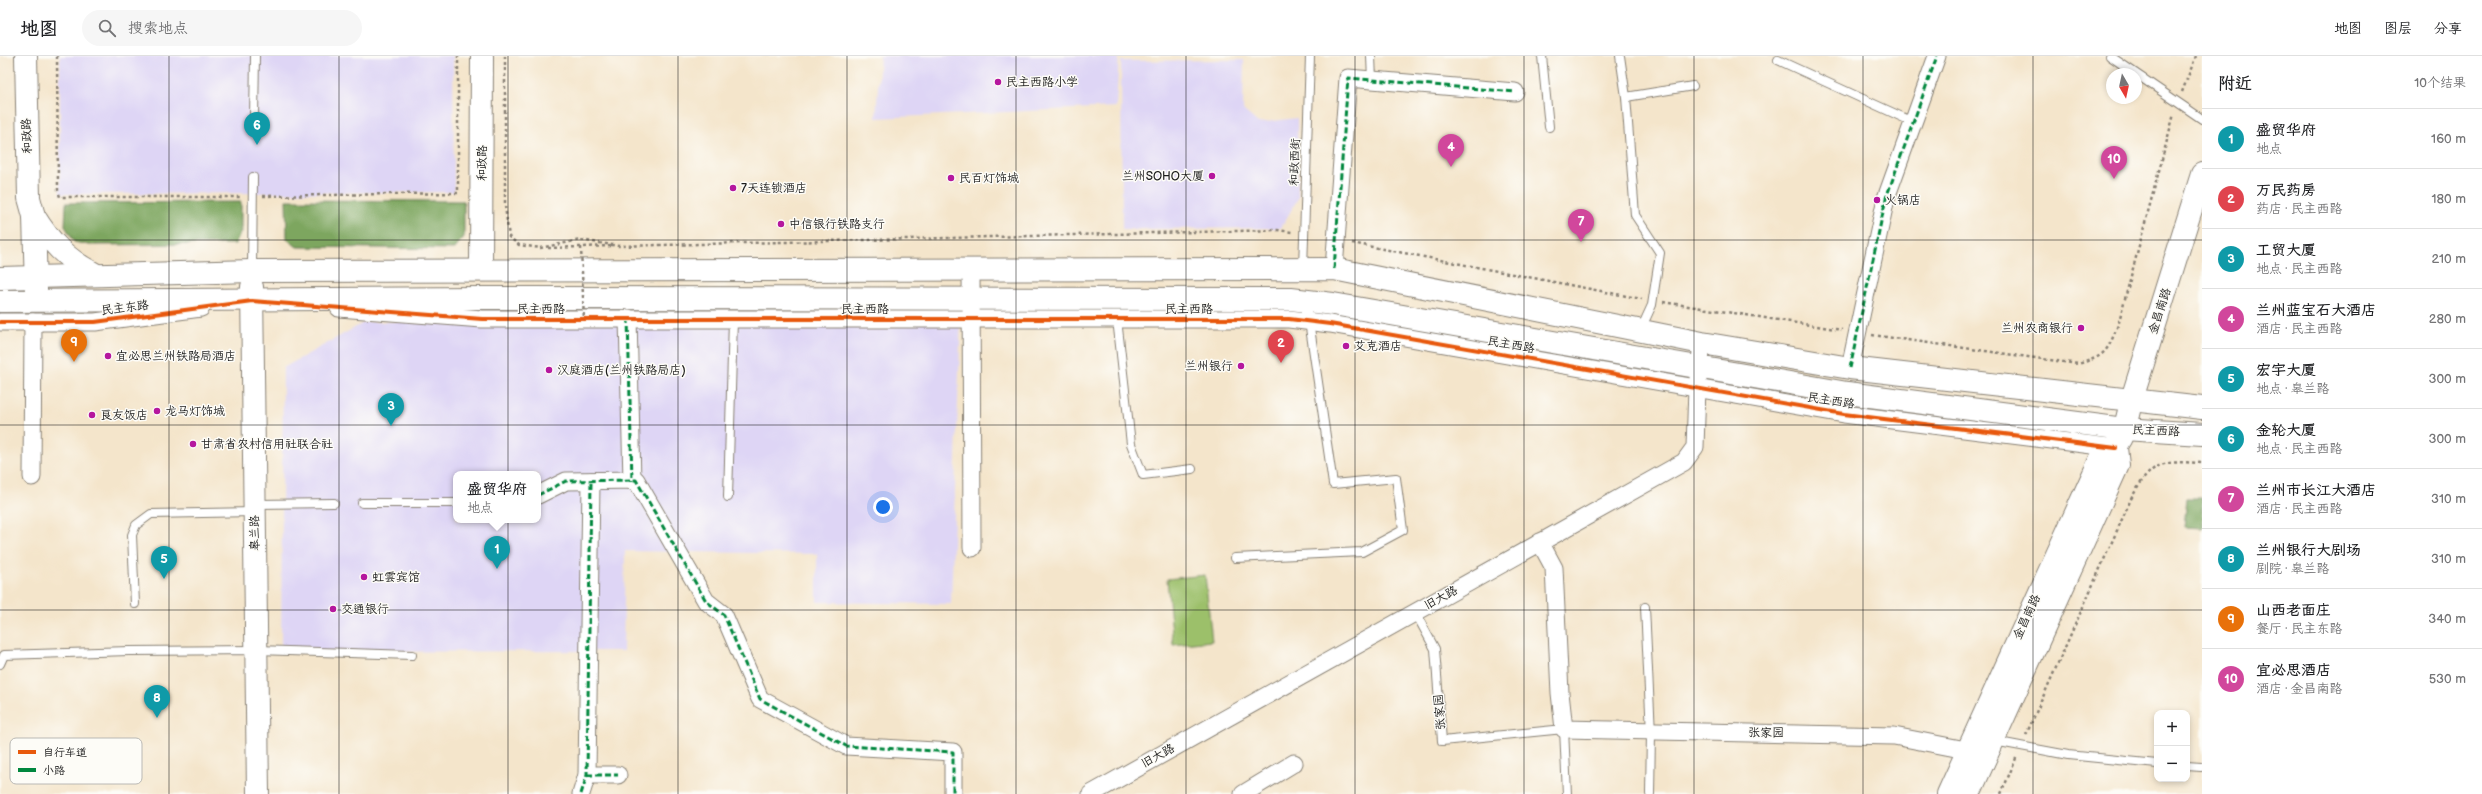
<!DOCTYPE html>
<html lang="zh">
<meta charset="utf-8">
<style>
body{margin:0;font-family:"Balsamiq Sans","LXGW WenKai TC",sans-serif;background:#f6f6f6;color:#202124}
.controls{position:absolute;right:12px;bottom:12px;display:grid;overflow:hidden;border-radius:8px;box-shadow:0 2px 6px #0003}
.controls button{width:36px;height:36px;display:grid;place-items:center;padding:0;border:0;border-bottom:1px solid #e0e0e0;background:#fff;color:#202124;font:20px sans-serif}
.compass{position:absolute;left:2106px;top:12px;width:36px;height:36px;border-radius:50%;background:#fff;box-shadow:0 2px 6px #0003;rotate:171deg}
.you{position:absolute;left:883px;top:451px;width:14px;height:14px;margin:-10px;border:3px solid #fff;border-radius:50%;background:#1a73e8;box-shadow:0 0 0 6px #1a73e833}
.badge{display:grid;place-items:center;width:26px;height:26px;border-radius:50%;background:#b5179e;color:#fff;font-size:13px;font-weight:700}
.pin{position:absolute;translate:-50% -33px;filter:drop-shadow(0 1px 2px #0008)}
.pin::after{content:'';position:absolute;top:21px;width:14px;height:12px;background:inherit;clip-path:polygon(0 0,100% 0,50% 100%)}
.popup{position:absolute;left:453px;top:415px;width:88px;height:52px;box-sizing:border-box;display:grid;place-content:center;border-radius:8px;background:#fff;filter:drop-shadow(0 1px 3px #0005);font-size:13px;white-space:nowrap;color:#757577}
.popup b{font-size:15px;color:#202124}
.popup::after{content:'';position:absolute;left:50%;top:100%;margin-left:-8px;border:8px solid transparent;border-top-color:#fff}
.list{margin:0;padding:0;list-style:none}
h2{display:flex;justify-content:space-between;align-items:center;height:52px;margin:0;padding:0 16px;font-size:17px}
h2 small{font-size:13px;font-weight:400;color:#757577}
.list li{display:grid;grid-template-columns:26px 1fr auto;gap:12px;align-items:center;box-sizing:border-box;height:60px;padding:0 16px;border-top:1px solid #e0e0e0}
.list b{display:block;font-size:15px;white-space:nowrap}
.list p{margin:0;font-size:13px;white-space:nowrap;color:#757577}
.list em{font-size:13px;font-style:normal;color:#757577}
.icon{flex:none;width:22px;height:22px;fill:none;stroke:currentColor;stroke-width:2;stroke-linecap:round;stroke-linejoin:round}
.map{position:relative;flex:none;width:2202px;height:738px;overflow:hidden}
header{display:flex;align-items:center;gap:24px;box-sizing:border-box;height:56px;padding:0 20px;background:#fff;border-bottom:1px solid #e0e0e0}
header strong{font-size:19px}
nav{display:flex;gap:22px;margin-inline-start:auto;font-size:14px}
.search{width:280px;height:36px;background:#f6f6f6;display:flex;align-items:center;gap:10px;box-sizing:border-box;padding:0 14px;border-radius:22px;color:#757577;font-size:15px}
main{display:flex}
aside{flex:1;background:#fff}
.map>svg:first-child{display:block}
.built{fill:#ded5f5;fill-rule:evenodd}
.green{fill:#9cc06b;stroke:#5c6e44}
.forest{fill:#7da65f;stroke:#4c613e}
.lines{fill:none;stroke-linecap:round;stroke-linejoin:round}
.lane-casing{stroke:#888074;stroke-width:10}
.street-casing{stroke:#888074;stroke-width:19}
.secondary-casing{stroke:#888074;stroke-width:24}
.path{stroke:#888074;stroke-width:2.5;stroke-dasharray:3 3;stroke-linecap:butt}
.lane{stroke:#fff;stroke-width:8}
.street{stroke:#fff;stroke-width:17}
.secondary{stroke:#fff;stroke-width:22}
.path-bridge{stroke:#888074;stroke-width:2.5;stroke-dasharray:3 3;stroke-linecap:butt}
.quiet{stroke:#00873e;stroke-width:3;stroke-dasharray:6 3;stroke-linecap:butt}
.cycleway-casing{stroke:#fdfcf7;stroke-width:6}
.cycleway{stroke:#e8590c;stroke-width:4}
.grid{fill:none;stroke:#1c1c1c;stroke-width:1;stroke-opacity:0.55}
.poi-dot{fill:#b5179e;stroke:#fdfcf7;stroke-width:1.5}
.labels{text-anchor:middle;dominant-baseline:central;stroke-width:3;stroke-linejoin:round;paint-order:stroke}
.poi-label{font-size:12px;fill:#1c1c1c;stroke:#fdfcf7;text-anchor:start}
.street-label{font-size:12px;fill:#1c1c1c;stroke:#fdfcf7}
.key{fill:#fdfcf7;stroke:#bab9b5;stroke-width:1}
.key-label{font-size:11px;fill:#1c1c1c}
</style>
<header>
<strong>地图</strong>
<div class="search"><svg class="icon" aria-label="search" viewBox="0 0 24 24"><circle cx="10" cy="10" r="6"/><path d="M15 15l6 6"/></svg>搜索地点</div>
<nav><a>地图</a><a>图层</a><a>分享</a></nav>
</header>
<main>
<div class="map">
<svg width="2202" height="738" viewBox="0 0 2202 738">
<rect width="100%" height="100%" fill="#fdfcf7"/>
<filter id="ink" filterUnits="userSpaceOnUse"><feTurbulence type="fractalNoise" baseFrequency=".025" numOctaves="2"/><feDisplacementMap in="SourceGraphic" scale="8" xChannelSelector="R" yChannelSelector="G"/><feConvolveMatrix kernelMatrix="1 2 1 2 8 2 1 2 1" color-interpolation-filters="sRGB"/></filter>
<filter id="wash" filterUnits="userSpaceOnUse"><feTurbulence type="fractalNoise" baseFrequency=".012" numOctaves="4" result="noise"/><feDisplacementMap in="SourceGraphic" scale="16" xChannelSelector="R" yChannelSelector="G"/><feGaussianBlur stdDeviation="0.9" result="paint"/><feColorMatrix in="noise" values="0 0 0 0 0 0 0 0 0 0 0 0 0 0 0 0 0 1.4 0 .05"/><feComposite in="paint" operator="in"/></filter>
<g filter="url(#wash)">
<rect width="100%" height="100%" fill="#f4e5cb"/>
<g class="built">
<polygon points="60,0 453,0 454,136 60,138"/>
<polygon points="880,0 1119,0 1116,51 876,62"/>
<polygon points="1244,4 1243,54 1258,67 1297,62 1298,142 1281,172 1122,173 1121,5"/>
<path d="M 961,257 L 951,548 L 817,546 L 817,498 L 625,495 L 623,595 L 281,596 L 283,312 L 365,266 ZM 456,418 L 538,418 L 538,464 L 456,464 Z"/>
</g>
<polygon class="green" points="1205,519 1212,585 1173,589 1167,523"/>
<g class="forest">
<polygon points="286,144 464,145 464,181 454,193 297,191 287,183"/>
<polygon points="241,146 241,175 235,188 89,189 74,186 65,170 66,147"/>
<polygon points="2187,442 2202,442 2202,472 2184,471"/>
</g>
</g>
<g filter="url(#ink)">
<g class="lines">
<g class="lane-casing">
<g id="lane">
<polyline points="1371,0 1372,24"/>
<polyline points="1542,0 1549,71"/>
<polyline points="1620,0 1626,41 1693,30"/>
<polyline points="2110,0 2202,63"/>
<polyline points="1778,4 1913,66"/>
<polyline points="1626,41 1635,159 1660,197 1652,249 1641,273"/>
<polyline points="254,62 255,0"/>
<polyline points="1303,212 1310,0"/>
<polyline points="252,214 253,121"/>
<polyline points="1117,263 1131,388 1143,419 1192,413"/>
<polyline points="728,441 733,263"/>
<polyline points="362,447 456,447"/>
<polyline points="256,448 334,447"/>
<polyline points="1235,502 1362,496 1403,474 1396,422 1333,428 1309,265 1303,245"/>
<polyline points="135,548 132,479 136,469 151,458 254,456"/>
<polyline points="1645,551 1651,677 1650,738"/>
<polyline points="1415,556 1435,593 1442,685 1564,673 1567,738"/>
<polyline points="0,608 4,599 129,595 257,594 412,599"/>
<polyline points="1994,685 2068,699 2157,708"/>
<polyline points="2187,710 2201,711"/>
</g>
</g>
<g class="street-casing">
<g id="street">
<polyline points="971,213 972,492"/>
<polyline points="1334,213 1348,22 1515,36"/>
<polyline points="339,252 482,263 1289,263 1330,268 1844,358 2116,392"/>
<polyline points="628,262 632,425"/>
<polyline points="0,266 95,266 201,252"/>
<polyline points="1850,312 1886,142 1937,0"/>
<polyline points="32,421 33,266"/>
<polyline points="538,439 566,425 636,424 706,545 724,559 760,643 846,690 953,696 953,738"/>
<polyline points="1540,486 1554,512 1560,637 1564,673 1894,680 1966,694"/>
<polyline points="587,719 618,719"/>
<polyline points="581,738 587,719 591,425"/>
<polyline points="1091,738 1684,406 1695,391 1697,332 1702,287"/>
<polyline points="1243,738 1294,707"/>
</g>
</g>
<g class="secondary-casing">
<g id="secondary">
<polyline points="26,0 29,142 34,160 36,234"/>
<path d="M 34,160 C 50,186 67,204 95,218"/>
<polyline points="481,214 482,0"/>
<polyline points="0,222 252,215 1334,213 1702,287 1850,312 2202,352"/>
<polyline points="252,231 258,738"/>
<polyline points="0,245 482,242 1291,243 1333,248 1847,337 2124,373 2202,378"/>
<path d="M 1948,738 L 2100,404 C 2125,386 2124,374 2131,346 L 2202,118"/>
<polyline points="1969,738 2118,409 2116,392"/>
</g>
</g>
<g class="path">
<polyline points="57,0 58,134 60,141 242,141"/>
<polyline points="505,0 505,150 509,181 519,189 541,192"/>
<polyline points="2182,36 2196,0"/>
<polyline points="263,140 458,137 458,0"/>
<polyline points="1352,187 1642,243"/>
<polyline points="540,192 580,184 619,190 1277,174 1292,176"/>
<polyline points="548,192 613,190"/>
<polyline points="1663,246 1842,274"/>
<path d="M 1872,279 L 2078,308 C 2106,300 2107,296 2118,269 L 2174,58"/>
<path d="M 2026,679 L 2131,443 C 2152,405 2160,405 2202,407"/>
<polyline points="2001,738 2017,700"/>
</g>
<use href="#lane" class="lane"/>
<use href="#street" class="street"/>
<use href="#secondary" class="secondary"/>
<polyline class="path-bridge" points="581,191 584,265"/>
<g class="quiet">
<polyline points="1334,213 1348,22 1515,36"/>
<polyline points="628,262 632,425"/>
<polyline points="1850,312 1886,142 1937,0"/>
<polyline points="538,439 566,425 636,424 706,545 724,559 760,643 846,690 953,696 953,738"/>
<polyline points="587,719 618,719"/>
<polyline points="581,738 587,719 591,425"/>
</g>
<g class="cycleway-casing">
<polyline id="cycleway" points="0,266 95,266 252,245 482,263 1289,263 1330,268 1844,358 2116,392"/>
</g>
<use href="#cycleway" class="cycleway"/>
</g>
</g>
<path class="grid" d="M 169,0 L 169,738M 339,0 L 339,738M 508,0 L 508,738M 678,0 L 678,738M 847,0 L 847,738M 1016,0 L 1016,738M 1186,0 L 1186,738M 1355,0 L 1355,738M 1524,0 L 1524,738M 1694,0 L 1694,738M 1863,0 L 1863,738M 2033,0 L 2033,738M 0,184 L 2202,184M 0,369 L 2202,369M 0,554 L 2202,554"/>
<g class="poi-dot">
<circle cx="998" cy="26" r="4"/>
<circle cx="1212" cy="120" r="4"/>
<circle cx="951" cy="122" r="4"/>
<circle cx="733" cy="132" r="4"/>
<circle cx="1877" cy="144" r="4"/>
<circle cx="781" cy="168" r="4"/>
<circle cx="2081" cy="272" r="4"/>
<circle cx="1346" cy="290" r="4"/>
<circle cx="108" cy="300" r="4"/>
<circle cx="1241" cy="310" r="4"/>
<circle cx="549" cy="314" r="4"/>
<circle cx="157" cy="355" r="4"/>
<circle cx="92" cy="359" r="4"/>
<circle cx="193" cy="388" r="4"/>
<circle cx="364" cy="521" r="4"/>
<circle cx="333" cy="553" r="4"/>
</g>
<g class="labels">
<g class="poi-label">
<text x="1006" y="26">民主西路小学</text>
<text x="1204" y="120" text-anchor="end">兰州SOHO大厦</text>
<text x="959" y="122">民百灯饰城</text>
<text x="741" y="132">7天连锁酒店</text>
<text x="1885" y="144">火锅店</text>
<text x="789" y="168">中信银行铁路支行</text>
<text x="2073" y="272" text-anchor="end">兰州农商银行</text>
<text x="1354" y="290">艾克酒店</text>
<text x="116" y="300">宜必思兰州铁路局酒店</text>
<text x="1233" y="310" text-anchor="end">兰州银行</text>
<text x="557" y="314">汉庭酒店(兰州铁路局店)</text>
<text x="165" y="355">龙马灯饰城</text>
<text x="100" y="359">良友饭店</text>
<text x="201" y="388">甘肃省农村信用社联合社</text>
<text x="372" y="521">虹雲宾馆</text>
<text x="341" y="553">交通银行</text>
</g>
<g class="street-label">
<text transform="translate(27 80) rotate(-92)">和政路</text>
<text transform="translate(1295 106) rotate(-88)">和政西街</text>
<text transform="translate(482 107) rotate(-90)">和政路</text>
<text transform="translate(125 252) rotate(-7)">民主东路</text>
<text x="541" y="253">民主西路</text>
<text x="865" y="253">民主西路</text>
<text x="1189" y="253">民主西路</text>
<text transform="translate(2160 255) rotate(-72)">金昌南路</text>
<text transform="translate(1511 289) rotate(10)">民主西路</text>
<text transform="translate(1831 345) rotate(9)">民主西路</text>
<text transform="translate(2156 375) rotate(3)">民主西路</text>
<text transform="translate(255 477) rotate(-91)">皋兰路</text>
<text transform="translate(1441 542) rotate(-29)">旧大路</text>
<text transform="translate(2027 561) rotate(-65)">金昌南路</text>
<text transform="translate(1440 656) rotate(-94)">张家园</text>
<text transform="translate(1766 677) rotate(1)">张家园</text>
<text transform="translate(1158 700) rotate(-29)">旧大路</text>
</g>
</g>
<rect x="10" y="682" width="132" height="46" rx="6" class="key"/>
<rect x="18" y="694" width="18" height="4" fill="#e8590c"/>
<rect x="18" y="712" width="18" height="4" fill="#00873e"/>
<g class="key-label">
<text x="43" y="700">自行车道</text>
<text x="43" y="718">小路</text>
</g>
</svg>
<div class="controls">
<button>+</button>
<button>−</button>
</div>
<svg class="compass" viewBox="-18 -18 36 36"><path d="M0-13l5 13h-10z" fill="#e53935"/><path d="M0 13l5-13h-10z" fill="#757577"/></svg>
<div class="you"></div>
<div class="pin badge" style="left:497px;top:513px;background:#0f9aa8">1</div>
<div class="popup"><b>盛贸华府</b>地点</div>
<div class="pin badge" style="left:1281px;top:307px;background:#e0444e">2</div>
<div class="pin badge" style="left:391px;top:370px;background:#0f9aa8">3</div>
<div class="pin badge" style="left:1451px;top:111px;background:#d1479c">4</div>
<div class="pin badge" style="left:164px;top:523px;background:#0f9aa8">5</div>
<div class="pin badge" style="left:257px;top:89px;background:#0f9aa8">6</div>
<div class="pin badge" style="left:1581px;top:186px;background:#d1479c">7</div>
<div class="pin badge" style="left:157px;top:662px;background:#0f9aa8">8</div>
<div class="pin badge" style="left:74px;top:306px;background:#e8710a">9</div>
<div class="pin badge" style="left:2114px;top:123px;background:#d1479c">10</div>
</div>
<aside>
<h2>附近<small>10个结果</small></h2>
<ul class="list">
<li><span class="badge" style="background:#0f9aa8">1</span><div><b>盛贸华府</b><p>地点</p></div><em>160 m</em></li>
<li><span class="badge" style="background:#e0444e">2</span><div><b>万民药房</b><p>药店 · 民主西路</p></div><em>180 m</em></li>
<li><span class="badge" style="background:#0f9aa8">3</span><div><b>工贸大厦</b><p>地点 · 民主西路</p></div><em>210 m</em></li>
<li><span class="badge" style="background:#d1479c">4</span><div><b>兰州蓝宝石大酒店</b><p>酒店 · 民主西路</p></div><em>280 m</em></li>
<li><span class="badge" style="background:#0f9aa8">5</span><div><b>宏宇大厦</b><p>地点 · 皋兰路</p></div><em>300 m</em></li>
<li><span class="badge" style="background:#0f9aa8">6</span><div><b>金轮大厦</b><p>地点 · 民主西路</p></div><em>300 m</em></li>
<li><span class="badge" style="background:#d1479c">7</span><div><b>兰州市长江大酒店</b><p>酒店 · 民主西路</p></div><em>310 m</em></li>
<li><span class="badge" style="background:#0f9aa8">8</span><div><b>兰州银行大剧场</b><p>剧院 · 皋兰路</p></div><em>310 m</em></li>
<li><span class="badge" style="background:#e8710a">9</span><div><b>山西老面庄</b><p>餐厅 · 民主东路</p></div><em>340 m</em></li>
<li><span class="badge" style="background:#d1479c">10</span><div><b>宜必思酒店</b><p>酒店 · 金昌南路</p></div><em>530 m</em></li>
</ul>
</aside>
</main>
